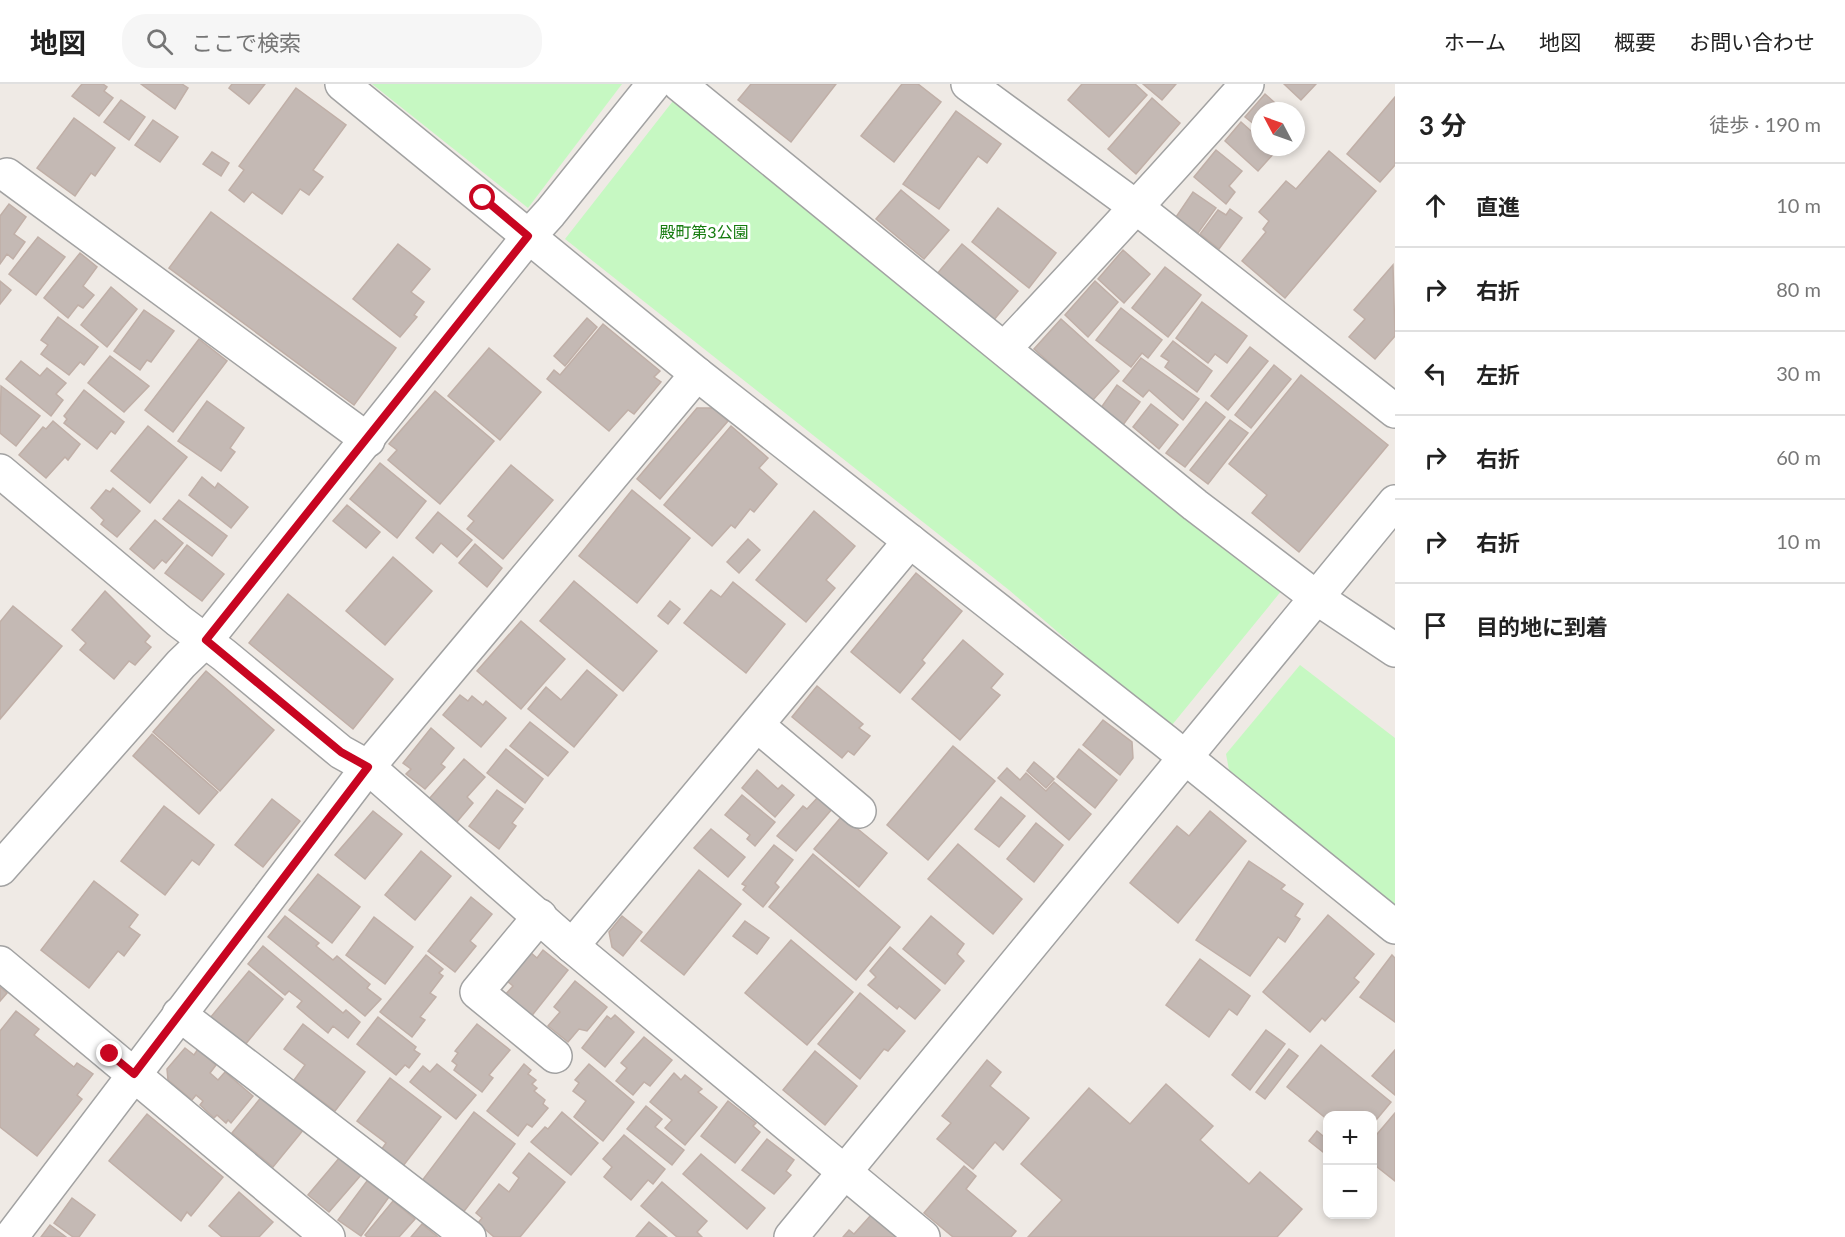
<!DOCTYPE html>
<html lang="ja">
<meta charset="utf-8">
<style>
body{margin:0;font-family:Lato,"Noto Sans JP",sans-serif;background:#f6f6f6;color:#222}
.controls{position:absolute;right:18px;bottom:18px;display:grid;overflow:hidden;border-radius:12px;box-shadow:0 3px 9px #0003}
.controls button{width:54px;height:54px;display:grid;place-items:center;padding:0;border:0;border-bottom:2px solid #e0e0e0;background:#fff;color:#222;font:30px sans-serif}
.compass{position:absolute;left:1251px;top:18px;width:54px;height:54px;border-radius:50%;background:#fff;box-shadow:0 3px 9px #0003;rotate:311deg}
.stop{position:absolute;width:18px;height:18px;margin:-14px;border:4px solid #c80521;border-radius:50%;background:#fff}
.stop.end{background:#c80521;border-color:#fff;box-shadow:0 2px 6px #0008}
.list{margin:0;padding:0;list-style:none}
h2{display:flex;justify-content:space-between;align-items:center;height:78px;margin:0;padding:0 24px;font-size:26px}
h2 small{font-size:20px;font-weight:400;color:#767676}
.list li{display:grid;grid-template-columns:39px 1fr auto;gap:18px;align-items:center;box-sizing:border-box;height:84px;padding:0 24px;border-top:2px solid #e0e0e0}
.list b{display:block;font-size:22px;white-space:nowrap}
.list em{font-size:20px;font-style:normal;color:#767676}
.icon{flex:none;width:33px;height:33px;fill:none;stroke:currentColor;stroke-width:2;stroke-linecap:round;stroke-linejoin:round}
.map{position:relative;flex:none;width:1395px;height:1153px;overflow:hidden}
header{display:flex;align-items:center;gap:36px;box-sizing:border-box;height:84px;padding:0 30px;background:#fff;border-bottom:2px solid #e0e0e0}
header strong{font-size:28px}
nav{display:flex;gap:33px;margin-inline-start:auto;font-size:21px}
.search{width:420px;height:54px;background:#f6f6f6;display:flex;align-items:center;gap:15px;box-sizing:border-box;padding:0 21px;border-radius:24px;color:#767676;font-size:22px}
main{display:flex}
aside{flex:1;background:#fff}
.map>svg:first-child{display:block}
.park{fill:#c6f8c2}
.building{fill:#c4b9b4;stroke:#c0afa7;stroke-width:1.5}
.lines{fill:none;stroke-linecap:round;stroke-linejoin:round}
.minor-casing{stroke:#a2a2a2;stroke-width:36}
.minor{stroke:#fff;stroke-width:33}
.route{stroke:#c80521;stroke-width:8}
.labels{text-anchor:middle;dominant-baseline:central;stroke-width:6;stroke-linejoin:round;paint-order:stroke}
.park-label{font-size:16px;fill:#157b0e;stroke:#fff}
</style>
<header>
<strong>地図</strong>
<div class="search"><svg class="icon" aria-label="search" viewBox="0 0 24 24"><circle cx="10" cy="10" r="6"/><path d="M15 15l6 6"/></svg>ここで検索</div>
<nav><a>ホーム</a><a>地図</a><a>概要</a><a>お問い合わせ</a></nav>
</header>
<main>
<div class="map">
<svg width="1395" height="1153" viewBox="0 0 1395 1153">
<rect width="100%" height="100%" fill="#efeae5"/>
<g class="park">
<polygon points="372,0 622,0 528,124"/>
<polygon points="680,8 1287,500 1172,641 1154,631 1009,506 565,155"/>
<polygon points="1300,581 1395,654 1395,821 1229,686 1226,670"/>
</g>
<g class="building">
<polygon points="82,0 103,0 107,3 104,7 113,14 99,32 72,12"/>
<polygon points="141,0 182,0 188,4 175,25"/>
<polygon points="232,0 265,0 249,20 229,4"/>
<polygon points="751,0 836,0 791,58 738,16"/>
<polygon points="902,0 918,0 941,18 894,78 861,52"/>
<polygon points="1082,0 1135,0 1147,11 1109,53 1068,16"/>
<polygon points="1143,0 1176,0 1162,16"/>
<polygon points="1284,0 1316,0 1301,16"/>
<polygon points="296,4 346,41 313,86 323,93 309,111 300,105 282,130 252,108 244,118 229,106 244,86 239,82"/>
<polygon points="1265,10 1284,27 1260,27 1260,45 1245,33"/>
<polygon points="1395,13 1395,81 1380,98 1347,70"/>
<polygon points="1152,14 1180,39 1136,90 1108,65"/>
<polygon points="121,16 145,33 129,56 104,38"/>
<polygon points="956,27 1001,60 987,79 978,72 939,125 903,100"/>
<polygon points="74,34 115,64 95,92 91,89 75,112 37,84"/>
<polygon points="153,36 178,53 160,78 135,61"/>
<polygon points="1241,38 1260,55 1260,63 1269,63 1275,68 1258,87 1225,57"/>
<polygon points="1216,66 1242,87 1229,102 1235,108 1226,120 1194,93"/>
<polygon points="1329,67 1376,107 1285,214 1242,177 1266,148 1263,145 1269,137 1259,128 1286,97 1296,105"/>
<polygon points="212,68 229,79 221,92 203,80"/>
<polygon points="901,106 949,146 924,175 876,135"/>
<polygon points="1193,108 1216,124 1198,149 1176,133"/>
<polygon points="9,120 26,133 14,150 25,158 13,175 7,170 0,180 0,132"/>
<polygon points="998,124 1056,169 1029,204 972,158"/>
<polygon points="1230,125 1242,134 1219,165 1200,150 1218,126 1226,131"/>
<polygon points="211,128 396,264 354,321 169,184"/>
<polygon points="38,153 65,173 36,211 9,190"/>
<polygon points="398,160 430,185 411,208 424,218 414,231 417,233 400,253 353,215"/>
<polygon points="962,160 1018,207 993,237 937,190"/>
<polygon points="1123,166 1150,190 1124,219 1098,195"/>
<polygon points="80,169 97,183 83,202 94,211 83,224 78,221 68,234 44,214"/>
<polygon points="1393,181 1395,252 1375,275 1349,253 1365,235 1354,226"/>
<polygon points="1165,183 1201,211 1168,253 1132,224"/>
<polygon points="0,197 11,206 0,220"/>
<polygon points="1095,197 1118,218 1088,253 1065,231"/>
<polygon points="111,203 137,225 107,263 81,241"/>
<polygon points="1202,218 1247,252 1227,279 1215,270 1208,279 1176,254"/>
<polygon points="1121,224 1162,256 1148,274 1142,269 1131,283 1096,256"/>
<polygon points="144,226 174,247 151,278 147,276 140,286 114,267"/>
<polygon points="58,233 98,263 84,281 80,278 69,291 41,270 48,261 41,256"/>
<polygon points="587,234 597,243 565,282 554,272"/>
<polygon points="1061,235 1119,287 1092,317 1034,265"/>
<polygon points="603,240 660,287 654,293 661,298 634,330 628,326 609,347 547,295 554,286 560,291"/>
<polygon points="199,255 227,277 173,348 145,326"/>
<polygon points="1173,257 1212,287 1197,308 1165,283 1169,277 1161,272"/>
<polygon points="1250,263 1268,277 1228,326 1211,312"/>
<polygon points="489,264 541,308 500,356 448,312"/>
<polygon points="110,272 149,302 124,328 88,299"/>
<polygon points="1141,274 1199,315 1183,336 1149,306 1143,313 1123,297"/>
<polygon points="21,277 40,292 47,284 66,299 56,310 63,316 51,332 6,295"/>
<polygon points="1274,281 1291,295 1251,344 1235,331"/>
<polygon points="1301,291 1388,361 1299,468 1252,429 1267,411 1229,380"/>
<polygon points="1117,301 1140,318 1120,345 1098,328"/>
<polygon points="1,302 40,332 16,362 0,349"/>
<polygon points="84,306 124,338 115,350 111,347 97,365 64,339 67,335 64,332"/>
<polygon points="435,307 494,357 440,420 388,376 397,366 389,360"/>
<polygon points="207,317 244,344 230,364 235,368 221,387 178,357"/>
<polygon points="1206,318 1225,333 1185,383 1166,369"/>
<polygon points="1151,320 1178,341 1159,365 1133,343"/>
<polygon points="697,324 713,324 728,337 660,415 637,395"/>
<polygon points="1230,336 1248,349 1208,400 1190,386"/>
<polygon points="53,337 80,360 68,376 65,373 46,394 19,371 43,343 46,345"/>
<polygon points="148,342 187,373 150,419 111,387"/>
<polygon points="731,342 768,374 759,384 777,400 754,428 750,425 735,444 731,441 712,462 664,421"/>
<polygon points="380,379 426,417 397,454 350,415"/>
<polygon points="511,381 553,416 503,475 467,445 474,437 468,432"/>
<polygon points="202,393 215,404 218,399 248,423 231,444 189,411"/>
<polygon points="113,404 140,427 117,453 101,440 104,436 91,424 106,406 110,408"/>
<polygon points="632,406 690,454 637,519 579,472"/>
<polygon points="179,416 227,452 212,472 163,435"/>
<polygon points="347,421 380,448 366,464 333,437"/>
<polygon points="814,427 855,462 826,496 835,504 806,538 756,496"/>
<polygon points="438,428 472,456 457,473 441,459 433,469 416,454"/>
<polygon points="155,436 183,459 166,479 162,476 154,485 130,465"/>
<polygon points="748,455 760,466 739,489 727,478"/>
<polygon points="475,460 502,484 487,503 459,479"/>
<polygon points="187,461 224,490 202,517 165,489"/>
<polygon points="393,473 432,507 385,561 346,527"/>
<polygon points="916,489 962,527 922,576 925,579 900,609 851,568"/>
<polygon points="574,497 657,567 623,607 540,537"/>
<polygon points="733,498 785,540 746,589 684,539 711,506 721,513"/>
<polygon points="105,507 150,552 145,558 151,563 135,581 129,577 114,595 80,566 86,559 72,546"/>
<polygon points="288,510 393,595 353,645 249,559"/>
<polygon points="670,517 680,525 668,540 658,532"/>
<polygon points="13,522 62,562 0,635 0,538"/>
<polygon points="521,537 565,575 521,625 477,587"/>
<polygon points="963,556 1003,590 991,604 1000,611 960,656 912,615"/>
<polygon points="587,586 617,611 574,663 528,625 546,603 561,616"/>
<polygon points="206,587 274,646 220,707 153,648"/>
<polygon points="817,602 863,640 859,644 870,652 854,671 848,667 842,674 792,633"/>
<polygon points="460,611 468,617 472,612 483,621 486,617 506,634 481,663 443,631"/>
<polygon points="1103,636 1132,658 1133,674 1120,691 1083,661"/>
<polygon points="530,638 568,668 548,692 510,662"/>
<polygon points="431,644 454,664 441,680 445,683 425,705 406,690 411,685 403,679"/>
<polygon points="152,650 218,708 199,730 133,672"/>
<polygon points="953,662 995,697 928,776 887,741"/>
<polygon points="506,665 543,695 525,719 487,689"/>
<polygon points="1079,665 1117,696 1095,724 1057,693"/>
<polygon points="464,675 485,693 467,713 473,719 456,739 429,715"/>
<polygon points="1034,678 1054,695 1046,704 1027,687"/>
<polygon points="1007,684 1020,696 1026,689 1046,707 1054,698 1091,730 1069,756 998,694"/>
<polygon points="757,686 778,705 782,701 794,711 775,733 742,704"/>
<polygon points="497,706 523,725 512,739 516,742 499,765 469,742"/>
<polygon points="742,711 775,738 755,762 747,755 750,751 725,731"/>
<polygon points="818,713 832,725 796,767 777,752 803,722 807,725"/>
<polygon points="1001,713 1025,732 999,763 975,745"/>
<polygon points="272,715 300,737 263,783 235,761"/>
<polygon points="164,722 214,761 199,781 192,776 165,811 121,777"/>
<polygon points="373,727 402,750 365,795 335,771"/>
<polygon points="1210,727 1246,757 1178,839 1130,799 1177,742 1189,752"/>
<polygon points="842,732 887,769 859,803 814,765"/>
<polygon points="1036,739 1063,761 1034,798 1007,775"/>
<polygon points="711,745 745,773 728,793 694,764"/>
<polygon points="958,760 1022,815 993,850 928,795"/>
<polygon points="774,761 793,776 775,799 779,803 763,823 743,806 746,802 742,800"/>
<polygon points="421,767 451,792 415,836 385,811"/>
<polygon points="813,770 900,843 856,896 769,823"/>
<polygon points="1249,777 1285,801 1281,805 1303,820 1295,832 1300,835 1285,858 1278,853 1250,892 1196,856"/>
<polygon points="699,786 741,820 684,891 641,857"/>
<polygon points="318,790 360,823 332,859 289,826"/>
<polygon points="94,797 138,831 129,843 140,851 124,872 118,867 89,904 41,866"/>
<polygon points="471,813 492,830 470,857 476,862 455,888 428,867"/>
<polygon points="1328,831 1374,870 1354,894 1359,898 1325,937 1322,934 1310,948 1263,908"/>
<polygon points="285,832 319,859 316,862 333,876 337,872 370,900 367,904 381,915 365,932 268,853"/>
<polygon points="622,832 642,848 623,872 612,863 609,848"/>
<polygon points="931,832 964,860 957,870 964,877 945,900 903,865"/>
<polygon points="374,833 413,863 385,900 346,871"/>
<polygon points="745,837 769,854 757,870 733,852"/>
<polygon points="791,856 853,908 807,961 745,909"/>
<polygon points="263,862 343,929 346,926 360,938 348,954 333,942 328,949 297,923 302,917 289,907 285,911 248,880"/>
<polygon points="890,863 940,906 915,935 899,922 897,925 868,901 876,893 870,887"/>
<polygon points="543,866 568,886 530,934 504,912 513,902 507,897 530,868 537,874"/>
<polygon points="426,871 443,885 439,889 443,892 430,909 436,913 420,933 425,936 412,953 380,928"/>
<polygon points="1392,871 1395,874 1395,938 1360,913"/>
<polygon points="1200,875 1250,912 1237,931 1229,925 1209,953 1166,921"/>
<polygon points="249,887 283,915 244,962 210,934"/>
<polygon points="575,897 607,923 587,947 579,945 568,958 548,942 560,928 554,923"/>
<polygon points="0,903 7,909 0,917"/>
<polygon points="860,909 905,947 888,967 884,965 860,995 818,960"/>
<polygon points="16,927 39,945 34,951 74,983 77,979 93,990 77,1011 82,1015 37,1072 0,1043 0,947"/>
<polygon points="615,931 634,948 605,983 582,964 607,932 611,935"/>
<polygon points="378,933 416,963 414,966 420,970 409,984 405,981 396,991 357,960"/>
<polygon points="303,940 365,988 335,1027 294,996 305,981 284,965"/>
<polygon points="477,940 510,966 489,991 493,994 482,1008 454,986 457,981 452,977 458,969 455,967"/>
<polygon points="1266,946 1285,960 1250,1006 1232,991"/>
<polygon points="644,953 672,976 650,1002 644,998 633,1011 616,997 627,984 621,979"/>
<polygon points="1321,961 1391,1018 1372,1041 1372,1032 1328,1032 1328,1036 1287,1003"/>
<polygon points="185,964 194,971 198,965 216,981 210,989 218,996 225,988 253,1012 231,1039 228,1036 226,1039 217,1031 214,1034 200,1021 203,1017 196,1011 192,1016 168,996 167,985"/>
<polygon points="1289,965 1298,972 1265,1015 1256,1008"/>
<polygon points="1395,966 1395,1011 1372,992"/>
<polygon points="815,967 857,1002 825,1041 783,1006"/>
<polygon points="987,976 1001,988 990,1002 1029,1034 1003,1066 995,1058 973,1085 937,1055 951,1039 942,1032"/>
<polygon points="437,980 476,1011 456,1035 410,998 423,982 430,988"/>
<polygon points="524,980 531,986 528,990 536,996 532,1000 537,1004 534,1007 545,1016 543,1020 548,1024 532,1043 527,1040 518,1052 487,1027"/>
<polygon points="589,980 634,1018 603,1057 574,1033 586,1017 573,1007 579,999 575,996"/>
<polygon points="674,989 681,996 685,991 702,1005 698,1008 717,1023 685,1061 665,1044 672,1036 650,1018"/>
<polygon points="390,994 441,1033 403,1082 381,1066 386,1059 357,1037"/>
<polygon points="1166,1000 1213,1042 1200,1056 1249,1100 1260,1088 1302,1125 1277,1153 1028,1153 1062,1116 1021,1080 1089,1004 1130,1040"/>
<polygon points="263,1011 304,1045 273,1083 232,1049"/>
<polygon points="728,1017 756,1039 753,1042 760,1048 735,1079 701,1052"/>
<polygon points="646,1022 662,1035 655,1043 684,1066 672,1081 627,1045"/>
<polygon points="474,1028 515,1060 462,1130 421,1098"/>
<polygon points="562,1028 598,1059 571,1091 531,1058 545,1043 548,1045"/>
<polygon points="1395,1029 1395,1097 1372,1079 1372,1056"/>
<polygon points="147,1030 223,1093 191,1132 187,1128 181,1137 109,1077"/>
<polygon points="1317,1047 1328,1056 1328,1072 1309,1057"/>
<polygon points="624,1051 665,1085 653,1100 648,1096 631,1116 604,1093 612,1083 603,1075"/>
<polygon points="767,1055 794,1076 786,1087 791,1091 774,1110 742,1086"/>
<polygon points="529,1069 565,1098 520,1153 494,1153 478,1139 482,1134 476,1129 499,1100 509,1108 519,1094 513,1089"/>
<polygon points="701,1070 765,1124 747,1145 683,1090"/>
<polygon points="340,1073 361,1091 329,1128 308,1111"/>
<polygon points="964,1082 976,1092 966,1105 1016,1147 1011,1153 953,1153 924,1129"/>
<polygon points="367,1097 389,1113 361,1152 338,1136"/>
<polygon points="662,1098 707,1137 697,1148 702,1153 677,1153 641,1122"/>
<polygon points="239,1108 273,1138 259,1153 222,1153 209,1142"/>
<polygon points="72,1114 95,1131 79,1153 73,1153 54,1139"/>
<polygon points="393,1117 415,1135 399,1153 367,1153 365,1151"/>
<polygon points="871,1131 897,1153 843,1153 849,1146 854,1150"/>
<polygon points="649,1138 667,1153 636,1153"/>
<polygon points="422,1140 438,1153 411,1153"/>
<polygon points="50,1141 66,1153 41,1153"/>
</g>
<g class="lines">
<g class="minor-casing">
<g id="minor">
<polyline points="342,0 697,290 1165,657 1395,843"/>
<polyline points="679,0 1195,421 1317,514 1395,566"/>
<polyline points="968,0 1136,123 1395,327"/>
<polyline points="7,91 368,356"/>
<path d="M 1005,264 C 1087,177 1168,89 1247,0"/>
<polyline points="0,387 179,537 224,571 341,668 368,683 572,862 923,1153"/>
<polyline points="757,641 859,727"/>
<polyline points="0,785 181,580 206,556 529,152 550,129 654,0"/>
<polyline points="540,832 477,908 555,972"/>
<polyline points="572,862 910,457"/>
<polyline points="0,879 328,1153"/>
<polyline points="179,930 469,1153"/>
<polyline points="11,1153 368,683 697,290"/>
<polyline points="791,1153 1395,418"/>
</g>
</g>
<use href="#minor" class="minor"/>
</g>
<g class="lines">
<polyline class="route" points="110,970 134,990 368,683 341,668 206,556 528,152 483,114"/>
</g>
<g class="labels">
<g class="park-label">
<text x="704" y="147">殿町第3公園</text>
</g>
</g>
</svg>
<div class="controls">
<button>+</button>
<button>−</button>
</div>
<svg class="compass" viewBox="-18 -18 36 36"><path d="M0-13l5 13h-10z" fill="#e53935"/><path d="M0 13l5-13h-10z" fill="#767676"/></svg>
<div class="stop" style="left:483px;top:114px"></div>
<div class="stop end" style="left:110px;top:970px"></div>
</div>
<aside>
<h2>3 分<small>徒歩 · 190 m</small></h2>
<ul class="list">
<li><svg class="icon" aria-label="ahead" viewBox="0 0 24 24"><path d="M12 20V5M6 11l6-6 6 6"/></svg><div><b>直進</b></div><em>10 m</em></li>
<li><svg class="icon" aria-label="right" viewBox="0 0 24 24"><path d="M7 20v-9h11M14 6l5 5-5 5"/></svg><div><b>右折</b></div><em>80 m</em></li>
<li><svg class="icon" aria-label="left" viewBox="0 0 24 24"><path d="M17 20v-9H6M10 6l-5 5 5 5"/></svg><div><b>左折</b></div><em>30 m</em></li>
<li><svg class="icon" aria-label="right" viewBox="0 0 24 24"><path d="M7 20v-9h11M14 6l5 5-5 5"/></svg><div><b>右折</b></div><em>60 m</em></li>
<li><svg class="icon" aria-label="right" viewBox="0 0 24 24"><path d="M7 20v-9h11M14 6l5 5-5 5"/></svg><div><b>右折</b></div><em>10 m</em></li>
<li><svg class="icon" aria-label="arrive" viewBox="0 0 24 24"><path d="M6 21V4h12l-3 4 3 4H6"/></svg><div><b>目的地に到着</b></div></li>
</ul>
</aside>
</main>
